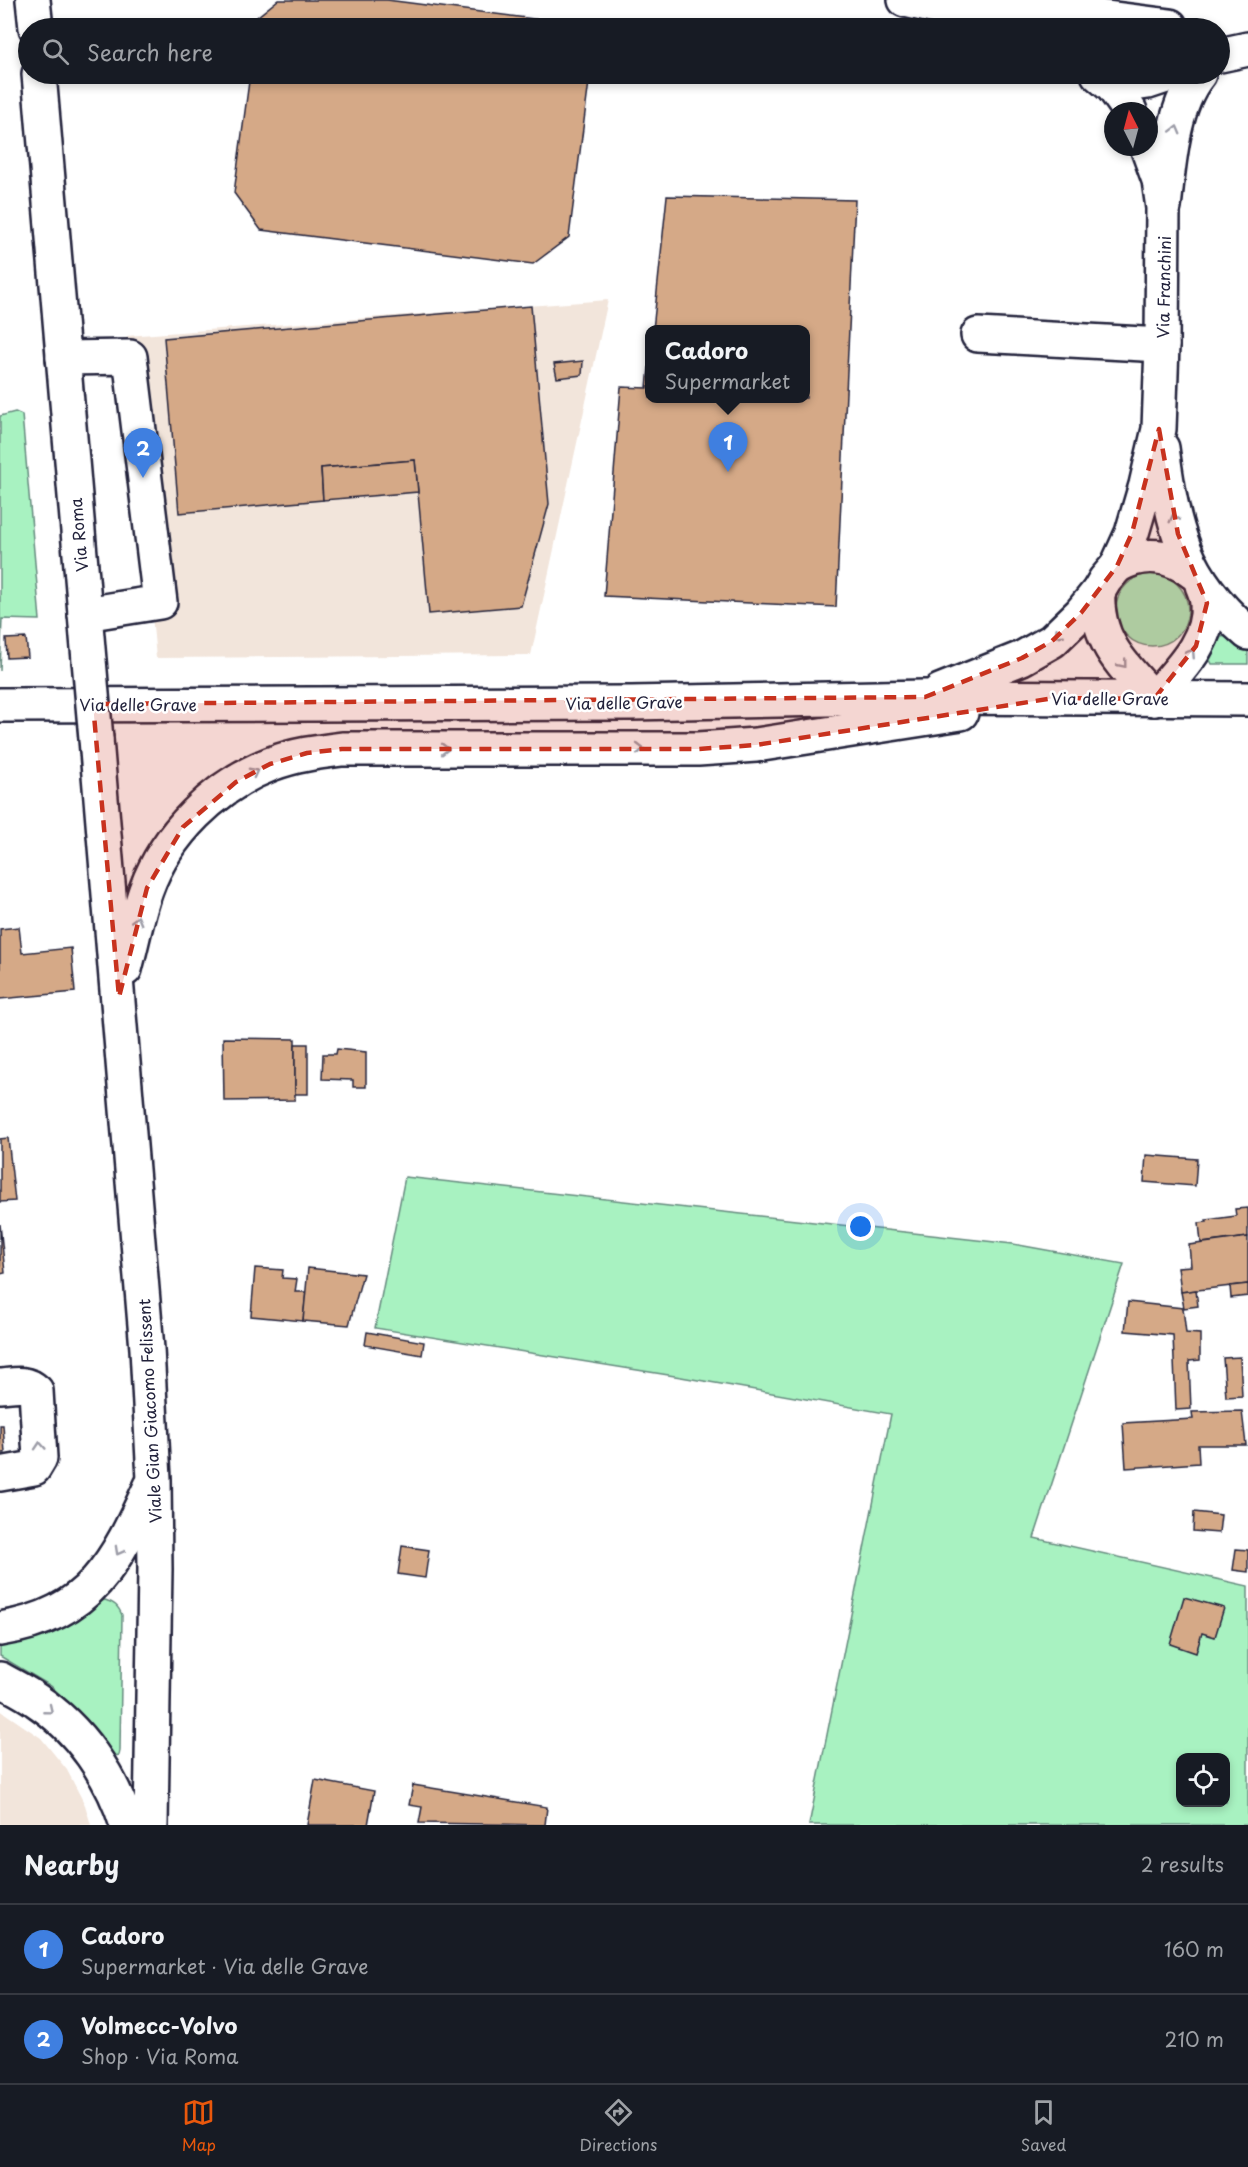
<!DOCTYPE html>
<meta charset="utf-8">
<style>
body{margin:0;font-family:"Playpen Sans",sans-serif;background:#20242c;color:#f1f3f6}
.controls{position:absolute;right:18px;bottom:18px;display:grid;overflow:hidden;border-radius:12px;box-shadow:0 3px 9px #0003}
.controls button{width:54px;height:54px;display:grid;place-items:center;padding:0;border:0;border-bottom:2px solid #363941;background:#171b24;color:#f1f3f6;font:30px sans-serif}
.compass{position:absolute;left:1104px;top:102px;width:54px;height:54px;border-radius:50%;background:#171b24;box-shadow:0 3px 9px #0003;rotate:354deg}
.you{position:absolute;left:861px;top:1227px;width:21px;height:21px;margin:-15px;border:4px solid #fff;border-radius:50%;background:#1a73e8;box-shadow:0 0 0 9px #1a73e833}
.badge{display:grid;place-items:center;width:39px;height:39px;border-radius:50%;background:#ea580c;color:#fff;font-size:20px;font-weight:700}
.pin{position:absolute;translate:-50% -50px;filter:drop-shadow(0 2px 3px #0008)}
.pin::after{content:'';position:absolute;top:32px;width:21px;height:18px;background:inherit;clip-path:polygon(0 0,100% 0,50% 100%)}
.popup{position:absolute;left:645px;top:325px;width:165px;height:78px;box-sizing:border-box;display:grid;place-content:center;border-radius:12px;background:#171b24;filter:drop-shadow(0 2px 4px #0005);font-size:20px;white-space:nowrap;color:#9ea1a6}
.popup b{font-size:22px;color:#f1f3f6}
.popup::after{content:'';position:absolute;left:50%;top:100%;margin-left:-12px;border:12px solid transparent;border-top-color:#171b24}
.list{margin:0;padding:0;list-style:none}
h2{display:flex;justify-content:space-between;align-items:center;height:78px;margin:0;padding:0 24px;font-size:26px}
h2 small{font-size:20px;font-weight:400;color:#9ea1a6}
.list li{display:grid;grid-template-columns:39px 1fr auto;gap:18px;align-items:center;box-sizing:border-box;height:90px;padding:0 24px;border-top:2px solid #363941}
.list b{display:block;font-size:22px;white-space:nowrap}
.list p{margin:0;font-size:20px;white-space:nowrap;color:#9ea1a6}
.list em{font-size:20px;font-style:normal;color:#9ea1a6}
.icon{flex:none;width:33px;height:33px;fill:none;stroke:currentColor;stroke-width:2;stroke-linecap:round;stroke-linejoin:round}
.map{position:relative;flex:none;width:1248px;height:1825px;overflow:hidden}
.search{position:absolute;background:#171b24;box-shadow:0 3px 9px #0003;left:18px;right:18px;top:18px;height:66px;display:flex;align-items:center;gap:15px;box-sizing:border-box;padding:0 21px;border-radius:33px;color:#9ea1a6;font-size:22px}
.sheet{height:258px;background:#171b24}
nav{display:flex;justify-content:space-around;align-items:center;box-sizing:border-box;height:84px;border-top:2px solid #363941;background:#171b24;font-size:16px;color:#9ea1a6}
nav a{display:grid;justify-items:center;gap:3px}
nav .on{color:#ea580c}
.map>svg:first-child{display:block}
.built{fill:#f2e5db}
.green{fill:#a8f2c1;stroke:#658a7e;stroke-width:1.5;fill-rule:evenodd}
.building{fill:#d5a987;stroke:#22223b;stroke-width:1.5}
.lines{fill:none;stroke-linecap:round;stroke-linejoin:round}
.minor-casing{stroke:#22223b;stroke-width:38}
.major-casing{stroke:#22223b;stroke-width:38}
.minor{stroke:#fff;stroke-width:33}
.major{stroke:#fff;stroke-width:33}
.major-bridge-casing{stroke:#22223b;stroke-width:38;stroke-linecap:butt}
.major-bridge{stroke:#fff;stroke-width:33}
.oneway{stroke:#9c9ca7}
.marked{fill:#c8321e;fill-opacity:0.2;stroke:#c8321e;stroke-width:4.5;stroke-dasharray:12 8;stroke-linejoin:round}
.labels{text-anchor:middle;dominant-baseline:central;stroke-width:5;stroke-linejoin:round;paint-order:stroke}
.street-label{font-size:16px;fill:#22223b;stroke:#fff}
</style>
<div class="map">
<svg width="1248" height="1825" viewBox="0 0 1248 1825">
<rect width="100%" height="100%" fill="#fff"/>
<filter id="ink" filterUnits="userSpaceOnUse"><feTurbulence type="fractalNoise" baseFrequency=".0167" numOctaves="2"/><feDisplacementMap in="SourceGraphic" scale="12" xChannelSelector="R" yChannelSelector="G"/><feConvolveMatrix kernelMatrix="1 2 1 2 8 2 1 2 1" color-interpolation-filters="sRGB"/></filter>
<g filter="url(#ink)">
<g class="built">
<polygon points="608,300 531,655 156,658 142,509 129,405 127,336"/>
<polygon points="0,1710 41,1738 67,1770 85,1805 91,1825 0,1825"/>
</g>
<g class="green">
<polygon points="15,412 22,415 40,620 2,619 0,671 0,416"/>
<circle cx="1152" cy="610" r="36"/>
<polygon points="1228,636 1248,652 1248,664 1212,664 1210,660 1221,637"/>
<path d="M 405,1177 L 1013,1244 L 1124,1264 L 1034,1538 L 1248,1586 L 1248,1825 L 809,1825 L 891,1414 L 681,1377 L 375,1328 ZM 1180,1758 L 1226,1758 L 1226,1802 L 1180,1802 Z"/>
<path d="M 105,1600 C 115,1603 118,1606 122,1615 L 120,1751 L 119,1755 L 114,1756 L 73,1707 L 51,1686 L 0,1656 L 0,1646 L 2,1644 L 56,1632 L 98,1602 Z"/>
</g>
<g class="building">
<polygon points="278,0 387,0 565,23 569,28 256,28 257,17"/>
<polygon points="250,74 590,74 569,237 533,264 261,230 234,193"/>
<polygon points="667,196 855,200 836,607 604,596 621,387 647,388 650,356 650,398 806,398 806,330 653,330"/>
<polygon points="531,306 549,504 521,606 429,614 415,460 321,468 323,500 179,513 164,338"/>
<polygon points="583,361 582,375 557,378 554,364"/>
<polygon points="415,460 418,492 323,500 321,468"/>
<polygon points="26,638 28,657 7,658 6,639"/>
<polygon points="19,927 22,953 71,948 75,992 0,999 0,929"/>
<polygon points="223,1038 295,1039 295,1100 224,1101"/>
<rect x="295" y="1044" width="13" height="50"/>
<polygon points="337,1049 366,1052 366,1087 353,1087 353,1080 322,1079 323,1054 336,1054"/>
<polygon points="8,1138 15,1201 0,1202 0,1139"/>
<polygon points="1146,1155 1197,1159 1195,1186 1144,1182"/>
<polygon points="1248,1208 1248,1237 1201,1243 1199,1223 1207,1222 1206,1220 1236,1216 1235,1209"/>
<polygon points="0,1224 5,1273 0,1274"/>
<polygon points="1248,1237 1248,1284 1181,1292 1178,1267 1191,1266 1189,1245"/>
<polygon points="255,1268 283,1270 282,1278 297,1279 295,1292 306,1292 303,1321 251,1316"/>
<polygon points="308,1268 363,1274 349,1325 303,1321"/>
<polygon points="1248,1284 1248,1296 1231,1298 1230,1286"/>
<polygon points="1196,1290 1198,1306 1184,1308 1181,1292"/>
<polygon points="1128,1302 1183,1308 1186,1333 1200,1334 1200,1360 1189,1361 1191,1409 1176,1410 1173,1335 1125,1331"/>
<polygon points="367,1332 424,1342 422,1355 365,1345"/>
<polygon points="1240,1357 1242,1396 1226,1397 1223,1358"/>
<polygon points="1242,1411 1246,1445 1198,1445 1199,1463 1126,1468 1123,1423 1193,1419 1192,1412"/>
<polygon points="0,1425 3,1425 5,1453 0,1453"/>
<polygon points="1194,1512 1221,1515 1219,1533 1193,1531"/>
<polygon points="402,1546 429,1550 425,1578 398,1574"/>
<polygon points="1236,1549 1248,1550 1248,1572 1233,1570"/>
<polygon points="1184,1597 1224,1608 1215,1637 1202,1633 1196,1653 1170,1644"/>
<polygon points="315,1780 374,1791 368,1825 307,1825"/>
<polygon points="413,1785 547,1807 545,1825 419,1823 422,1807 409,1805"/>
</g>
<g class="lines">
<g class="minor-casing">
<g id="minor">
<polyline points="964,0 1170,26"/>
<polyline points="1220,55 1248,49"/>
<polyline points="1113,74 1113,87 1148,82 1172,74"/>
<path d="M 1164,207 C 1169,165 1172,107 1199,74"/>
<polyline points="978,335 1162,345"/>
<polyline points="63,358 130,357 160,602 85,614"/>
<path d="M 0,1386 C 13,1385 26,1381 36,1391 L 40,1458 L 34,1468 L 0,1474"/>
</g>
</g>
<g class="major-casing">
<g id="major">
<polyline points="33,0 36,28"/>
<polyline points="905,0 987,19 1017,28"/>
<polyline points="39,74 89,660"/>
<polyline points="1098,74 1113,87 1130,111"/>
<path d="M 1162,448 C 1173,528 1183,578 1248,633"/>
<path d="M 1117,566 C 1143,551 1171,554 1194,573"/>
<path d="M 1098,592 C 1095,640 1123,666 1154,699"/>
<polyline points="940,691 1022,658 1052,641 1081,613 1098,592 1105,580 1117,566 1132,533 1146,485 1159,429 1162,345 1163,208 1159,180 1147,147"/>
<path d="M 1154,699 C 1177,672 1211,641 1207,603 C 1207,597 1204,590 1202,585"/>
<polyline points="0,705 631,703 925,697 1248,699"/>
<polyline points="96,739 147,1349 154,1479 155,1569 151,1825"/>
<path d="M 125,969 C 132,943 137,915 146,890 C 166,834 216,785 271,764 C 294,755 318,752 342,749 L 698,749 L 756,745 L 961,713"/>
<path d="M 0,1629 C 91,1615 116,1562 151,1486"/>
<path d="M 0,1679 C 12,1686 25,1692 36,1700 C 79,1728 112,1776 127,1825"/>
</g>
</g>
<use href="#minor" class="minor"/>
<use href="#major" class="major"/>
<g class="major-bridge-casing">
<polyline id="major-bridge" points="89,660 96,739"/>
</g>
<use href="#major-bridge" class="major-bridge"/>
</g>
<defs><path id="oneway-chevron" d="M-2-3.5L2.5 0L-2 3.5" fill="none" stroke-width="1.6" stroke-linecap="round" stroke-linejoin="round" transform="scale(1.5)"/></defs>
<g class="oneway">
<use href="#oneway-chevron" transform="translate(1176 130) rotate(-75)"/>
<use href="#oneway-chevron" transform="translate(1174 518) rotate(-104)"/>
<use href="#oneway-chevron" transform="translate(1058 634) rotate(137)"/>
<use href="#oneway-chevron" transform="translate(1191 653) rotate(-57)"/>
<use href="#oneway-chevron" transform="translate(1123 664) rotate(51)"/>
<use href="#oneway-chevron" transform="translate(445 749)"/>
<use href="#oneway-chevron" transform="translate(640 749)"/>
<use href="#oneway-chevron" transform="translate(254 772) rotate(-28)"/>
<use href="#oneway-chevron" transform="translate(137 920) rotate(-75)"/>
<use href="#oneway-chevron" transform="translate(40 1446) rotate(-94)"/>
<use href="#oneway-chevron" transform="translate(119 1551) rotate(119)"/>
<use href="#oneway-chevron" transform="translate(49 1710) rotate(39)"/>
</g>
</g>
<path class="marked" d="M 1159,429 L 1178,534 L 1207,603 L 1196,646 L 1154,699 L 1054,698 L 756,745 L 698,749 L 342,749 L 307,753 L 270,764 L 236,782 L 183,827 L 147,888 L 119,997 L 93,704 L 925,697 L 1022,658 L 1052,641 L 1081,613 L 1117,566 L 1132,533 Z"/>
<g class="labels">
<g class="street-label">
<text transform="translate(1163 287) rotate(-89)">Via Franchini</text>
<text transform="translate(78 535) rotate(-95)">Via Roma</text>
<text x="1110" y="698">Via delle Grave</text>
<text transform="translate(624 702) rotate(-1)">Via delle Grave</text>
<text x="138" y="704">Via delle Grave</text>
<text transform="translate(149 1411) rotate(-93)">Viale Gian Giacomo Felissent</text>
</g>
</g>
</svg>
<div class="controls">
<button><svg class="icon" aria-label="locate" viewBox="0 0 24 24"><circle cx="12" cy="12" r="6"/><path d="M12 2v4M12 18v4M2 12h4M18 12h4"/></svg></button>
</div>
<svg class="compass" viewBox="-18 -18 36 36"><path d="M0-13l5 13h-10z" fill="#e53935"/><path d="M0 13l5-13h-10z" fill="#9ea1a6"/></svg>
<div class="you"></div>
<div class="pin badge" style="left:728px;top:472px;background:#3f7fe0">1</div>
<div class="popup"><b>Cadoro</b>Supermarket</div>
<div class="pin badge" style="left:143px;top:478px;background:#3f7fe0">2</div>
<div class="search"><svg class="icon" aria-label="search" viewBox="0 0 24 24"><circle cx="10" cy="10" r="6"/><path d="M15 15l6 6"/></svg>Search here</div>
</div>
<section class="sheet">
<h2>Nearby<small>2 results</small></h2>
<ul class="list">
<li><span class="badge" style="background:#3f7fe0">1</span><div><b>Cadoro</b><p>Supermarket · Via delle Grave</p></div><em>160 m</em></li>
<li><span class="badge" style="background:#3f7fe0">2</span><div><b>Volmecc-Volvo</b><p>Shop · Via Roma</p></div><em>210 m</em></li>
</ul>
</section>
<nav>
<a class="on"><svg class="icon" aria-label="map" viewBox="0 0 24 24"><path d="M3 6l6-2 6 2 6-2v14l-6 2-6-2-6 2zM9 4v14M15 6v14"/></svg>Map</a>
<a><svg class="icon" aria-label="directions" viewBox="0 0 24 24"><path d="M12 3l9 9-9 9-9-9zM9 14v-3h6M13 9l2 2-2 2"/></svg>Directions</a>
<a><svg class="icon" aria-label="saved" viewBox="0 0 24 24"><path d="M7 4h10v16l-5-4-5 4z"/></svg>Saved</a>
</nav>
